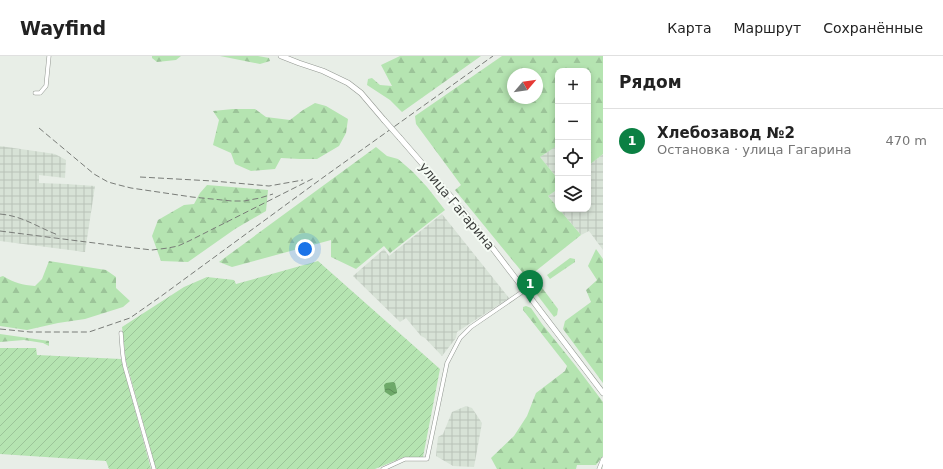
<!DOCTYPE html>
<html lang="ru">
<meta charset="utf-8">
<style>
body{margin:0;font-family:"DejaVu Sans",sans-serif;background:#f6f6f6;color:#222}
.controls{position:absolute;right:12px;top:12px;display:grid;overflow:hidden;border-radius:8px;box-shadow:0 2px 6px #0003}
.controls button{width:36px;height:36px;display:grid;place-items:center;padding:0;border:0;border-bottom:1px solid #e0e0e0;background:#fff;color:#222;font:20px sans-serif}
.compass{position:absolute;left:507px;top:12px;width:36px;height:36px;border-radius:50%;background:#fff;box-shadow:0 2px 6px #0003;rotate:61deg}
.you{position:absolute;left:305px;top:193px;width:14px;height:14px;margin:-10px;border:3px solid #fff;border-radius:50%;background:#1a73e8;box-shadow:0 0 0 6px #1a73e833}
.badge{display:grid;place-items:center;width:26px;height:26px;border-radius:50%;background:#0b8043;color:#fff;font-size:13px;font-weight:700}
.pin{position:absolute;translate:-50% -33px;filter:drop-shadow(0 1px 2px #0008)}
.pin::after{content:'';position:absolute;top:21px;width:14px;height:12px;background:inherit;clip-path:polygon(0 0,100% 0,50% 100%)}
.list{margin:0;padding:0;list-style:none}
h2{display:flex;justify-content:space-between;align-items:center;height:52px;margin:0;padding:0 16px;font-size:17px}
h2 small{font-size:13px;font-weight:400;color:#767676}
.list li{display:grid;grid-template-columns:26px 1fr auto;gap:12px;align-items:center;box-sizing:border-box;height:64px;padding:0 16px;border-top:1px solid #e0e0e0}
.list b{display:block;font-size:15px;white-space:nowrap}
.list p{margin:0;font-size:13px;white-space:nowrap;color:#767676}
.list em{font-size:13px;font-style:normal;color:#767676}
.icon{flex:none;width:22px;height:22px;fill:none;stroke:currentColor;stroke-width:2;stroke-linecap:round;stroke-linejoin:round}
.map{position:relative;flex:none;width:603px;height:413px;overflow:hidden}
header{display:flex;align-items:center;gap:24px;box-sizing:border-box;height:56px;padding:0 20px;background:#fff;border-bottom:1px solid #e0e0e0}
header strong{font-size:19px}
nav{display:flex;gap:22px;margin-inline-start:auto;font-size:14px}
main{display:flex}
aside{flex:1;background:#fff}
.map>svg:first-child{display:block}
.industrial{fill:url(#industrial-grid)}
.forest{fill:url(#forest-firs);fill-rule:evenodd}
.garden{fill:url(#garden-furrows)}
.water{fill:url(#water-waves)}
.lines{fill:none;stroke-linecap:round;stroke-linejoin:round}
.minor-casing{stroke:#929791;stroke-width:4.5}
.secondary-casing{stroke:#929791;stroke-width:6}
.minor{stroke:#fff;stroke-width:3.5}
.secondary{stroke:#fff;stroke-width:5}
.rail{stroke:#797c78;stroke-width:1;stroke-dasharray:6 3;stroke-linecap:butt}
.secondary-bridge-casing{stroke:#929791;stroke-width:6;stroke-linecap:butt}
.secondary-bridge{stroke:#fff;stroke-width:5}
.labels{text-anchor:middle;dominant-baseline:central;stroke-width:4;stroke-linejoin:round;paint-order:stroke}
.street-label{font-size:13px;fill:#3a3c3a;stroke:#f5fbf4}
</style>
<header>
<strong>Wayfind</strong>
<nav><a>Карта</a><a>Маршрут</a><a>Сохранённые</a></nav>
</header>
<main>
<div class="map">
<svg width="603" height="413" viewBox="0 0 603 413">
<defs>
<pattern id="industrial-grid" width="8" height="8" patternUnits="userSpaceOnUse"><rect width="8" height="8" fill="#d7e2d6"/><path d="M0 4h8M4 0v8" fill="none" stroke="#b9c3b8"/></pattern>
<pattern id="forest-firs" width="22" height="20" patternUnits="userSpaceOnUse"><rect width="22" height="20" fill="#b5e4b1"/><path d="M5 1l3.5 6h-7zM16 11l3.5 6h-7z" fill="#9cc499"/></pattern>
<pattern id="garden-furrows" width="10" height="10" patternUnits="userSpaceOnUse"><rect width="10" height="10" fill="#b5e4b1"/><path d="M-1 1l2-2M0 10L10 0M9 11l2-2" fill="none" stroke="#9cc499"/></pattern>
<pattern id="water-waves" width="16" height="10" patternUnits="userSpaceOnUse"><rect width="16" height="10" fill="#6ea969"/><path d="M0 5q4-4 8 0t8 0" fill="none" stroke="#5b8b57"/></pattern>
</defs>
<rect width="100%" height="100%" fill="#e8eee7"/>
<g class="industrial">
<polygon points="558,88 558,123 540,101"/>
<polygon points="0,90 55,98 66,104 65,122 39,119 39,127 66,128 95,130 85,196 0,185"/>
<polygon points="603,98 603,194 589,175 581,179 559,153 588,153 588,110"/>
<polygon points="558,133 558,152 548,140"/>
<polygon points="442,158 509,242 457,276 456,282 442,300 425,282 421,280 406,262 400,266 353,220 384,193 389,200"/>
<polygon points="466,350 472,352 482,367 474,411 453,410 436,400 438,381 443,378 452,356"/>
</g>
<g class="forest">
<polygon points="152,0 181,0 176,4 157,6 152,2"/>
<polygon points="220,0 258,0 269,2 270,5 260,8"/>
<polygon points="400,0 481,0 402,56 390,44 367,29 368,23 372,22 380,29 392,30 381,9"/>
<path d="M 502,0 L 603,0 L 603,98 L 588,110 L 588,15 L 558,15 L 558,89 L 540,101 L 558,123 L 558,133 L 548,140 L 581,179 L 527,222 L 455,134 L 461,129 L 416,68 L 415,60 ZM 513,18 L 537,18 L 537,42 L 513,42 Z"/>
<polygon points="315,47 326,50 348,63 346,77 339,90 317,103 300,103 281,102 275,113 251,115 235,108 231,97 213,89 219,64 213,55 233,53 255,53 266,61 290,64 303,54"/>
<polygon points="376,91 387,100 398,103 413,116 427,131 445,154 390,197 384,190 356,213 331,201 331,184 232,211 219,206"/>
<polygon points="207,129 268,134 266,155 235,173 188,206 161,205 152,180 158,164 184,149 194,148 200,137"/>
<polygon points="596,193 603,203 603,327 563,273 565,265 591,246 586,234 597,224 588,210"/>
<polygon points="570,202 575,203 575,206 550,223 547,219"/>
<path d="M 49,205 L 106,214 L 116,221 L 116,232 L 130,245 L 123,251 L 85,263 L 58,267 L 27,274 L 0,270 L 0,221 L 3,220 C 15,227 22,229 35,230 L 42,223 Z"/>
<polygon points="536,228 540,229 558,253 557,259 554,261 535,236"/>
<polygon points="526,250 531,252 542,268 575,309 603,346 603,400 596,409 577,409 576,413 497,413 491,402 514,380 527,360 536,337 565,315 567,310 523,254 523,251"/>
<polygon points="0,278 49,285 49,290 43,287 24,284 0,286"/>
</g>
<g class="garden">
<polygon points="318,205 440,313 423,401 404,401 375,413 156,413 126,305 122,271 184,231 207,221 234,224 236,228"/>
<polygon points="0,292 36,292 37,299 121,303 151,413 109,413 106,405 0,398"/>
</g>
<polygon class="water" points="393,326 395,327 397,335 397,337 391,340 385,336 384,329 386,327"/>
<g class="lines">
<g class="minor-casing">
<g id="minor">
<polyline points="35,37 40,37 46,30 49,0"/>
<path d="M 121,277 C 122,288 122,299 125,311 L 154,413"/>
<polyline points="383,413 405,403 427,403 447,307 460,282 471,271 525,234"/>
<polyline points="599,413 603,403"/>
</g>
</g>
<g class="secondary-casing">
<g id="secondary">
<polyline points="281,0 299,7 323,15 348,27 361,37 384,64"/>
<polyline points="400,82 459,150 481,177 603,337"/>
</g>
</g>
<use href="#minor" class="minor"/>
<use href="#secondary" class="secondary"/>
<g class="rail">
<polyline points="39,72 94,118 108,126 119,129 131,132 192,141 232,145 244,145 260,142 273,138"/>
<polyline points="140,121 213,125 269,130 303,124"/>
<path d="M 0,158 C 23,160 37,171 58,179"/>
<polyline points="0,175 126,191 152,194 168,192 178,190 189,185 314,122"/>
<polyline points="0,273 30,276 89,276 130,262 160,241 321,123 493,0"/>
</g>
<g class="secondary-bridge-casing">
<polyline id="secondary-bridge" points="384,64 400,82"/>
</g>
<use href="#secondary-bridge" class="secondary-bridge"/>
</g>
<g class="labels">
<g class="street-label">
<text transform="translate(457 150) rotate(50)">улица Гагарина</text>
</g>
</g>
</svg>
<div class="controls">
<button>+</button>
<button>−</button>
<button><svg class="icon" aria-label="locate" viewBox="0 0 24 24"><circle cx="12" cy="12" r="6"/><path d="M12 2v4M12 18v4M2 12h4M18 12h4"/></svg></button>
<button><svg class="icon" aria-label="layers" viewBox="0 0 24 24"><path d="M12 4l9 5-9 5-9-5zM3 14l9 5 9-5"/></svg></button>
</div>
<svg class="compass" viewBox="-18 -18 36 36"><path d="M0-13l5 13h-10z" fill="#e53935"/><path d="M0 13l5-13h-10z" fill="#767676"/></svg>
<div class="you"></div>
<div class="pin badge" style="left:530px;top:247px">1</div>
</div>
<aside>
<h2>Рядом<small></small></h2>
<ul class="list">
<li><span class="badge">1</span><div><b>Хлебозавод №2</b><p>Остановка · улица Гагарина</p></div><em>470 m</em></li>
</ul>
</aside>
</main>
